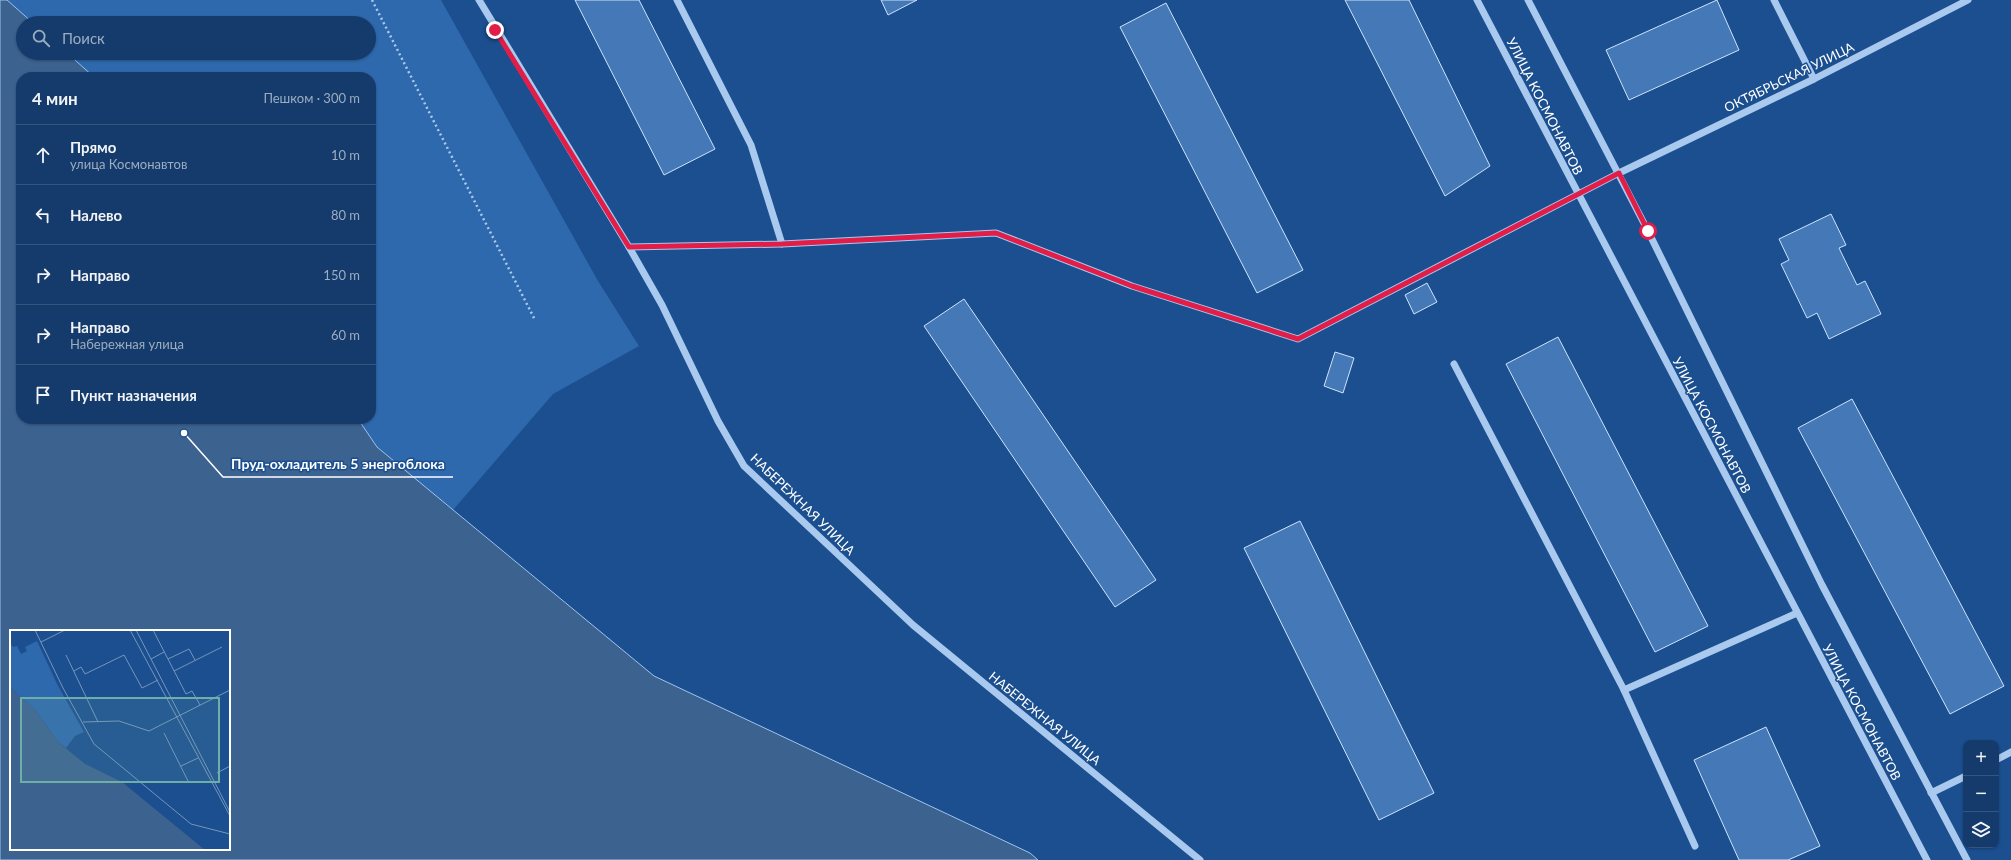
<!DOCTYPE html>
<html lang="ru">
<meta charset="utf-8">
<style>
body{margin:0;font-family:Lato,sans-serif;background:#214673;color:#f1f3f6}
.controls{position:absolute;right:12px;bottom:12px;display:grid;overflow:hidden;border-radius:8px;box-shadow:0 1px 3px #0004}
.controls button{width:36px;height:36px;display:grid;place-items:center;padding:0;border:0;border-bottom:1px solid #33557e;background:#143b6b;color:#f1f3f6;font:20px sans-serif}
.stop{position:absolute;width:12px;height:12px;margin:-9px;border:3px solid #e11d48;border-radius:50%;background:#fff}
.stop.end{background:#e11d48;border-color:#fff;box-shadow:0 1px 4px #0008}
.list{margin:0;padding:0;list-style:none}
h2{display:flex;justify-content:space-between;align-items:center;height:52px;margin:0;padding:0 16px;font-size:17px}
h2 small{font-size:13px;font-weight:400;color:#9dadc1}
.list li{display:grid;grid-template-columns:26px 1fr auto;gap:12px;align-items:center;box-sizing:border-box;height:60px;padding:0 16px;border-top:1px solid #33557e}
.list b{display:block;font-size:15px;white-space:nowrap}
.list p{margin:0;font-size:13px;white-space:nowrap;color:#9dadc1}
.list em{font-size:13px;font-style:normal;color:#9dadc1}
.icon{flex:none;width:22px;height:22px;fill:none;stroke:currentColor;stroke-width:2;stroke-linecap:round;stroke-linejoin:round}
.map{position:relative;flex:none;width:2011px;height:860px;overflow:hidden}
.search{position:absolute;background:#143b6b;box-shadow:0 1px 3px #0004;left:16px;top:16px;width:360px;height:44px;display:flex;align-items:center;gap:10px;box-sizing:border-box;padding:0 14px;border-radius:22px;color:#9dadc1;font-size:15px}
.panel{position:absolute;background:#143b6b;box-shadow:0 1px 3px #0004;left:16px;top:72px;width:360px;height:352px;border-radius:16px}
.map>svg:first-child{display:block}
.green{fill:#2e69ad}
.water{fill:#3c6290;stroke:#9cc4f0;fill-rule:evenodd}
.building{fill:#4478b7;stroke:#cfe3fa}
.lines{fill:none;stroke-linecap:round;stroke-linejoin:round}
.path{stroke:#a9c9ee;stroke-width:2.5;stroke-dasharray:2 3;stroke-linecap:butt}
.minor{stroke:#a9c9ee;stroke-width:7}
.route{stroke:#e11d48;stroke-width:5}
.labels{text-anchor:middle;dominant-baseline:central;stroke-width:3;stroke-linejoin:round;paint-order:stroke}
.street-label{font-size:13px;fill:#fff;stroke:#1b4f8f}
.inset-road{fill:none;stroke:#7695bc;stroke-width:1}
.view{fill:#6fada8;fill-opacity:0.15;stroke:#6fada8;stroke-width:2}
.inset-edge{fill:none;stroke:#fff;stroke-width:2}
.leader{fill:none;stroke:#fff;stroke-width:1.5}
.callout-dot{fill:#fff;stroke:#1b4f8f;stroke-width:1.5}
.callout-label{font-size:14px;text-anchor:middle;font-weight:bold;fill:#fff;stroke:#1b4f8f;stroke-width:3;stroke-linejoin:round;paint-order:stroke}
</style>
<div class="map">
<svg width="2011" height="860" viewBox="0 0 2011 860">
<rect width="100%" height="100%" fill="#1b4f8f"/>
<polygon class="green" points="7,0 441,0 598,281 639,346 553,394 453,510 377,447 358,419 371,419 371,77 94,77 67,53 369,53 369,23 33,23"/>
<path class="water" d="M 0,0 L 7,0 L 33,23 L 23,23 L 23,53 L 67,53 L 94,77 L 21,77 L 21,419 L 358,419 L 377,447 L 654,676 L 1030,853 L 1038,860 L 0,860 ZM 11,631 L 229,631 L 229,849 L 11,849 Z"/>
<g class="building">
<polygon points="575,0 639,0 715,149 664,175"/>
<polygon points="881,0 917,0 888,15"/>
<polygon points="1345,0 1409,0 1490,166 1445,196"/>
<polygon points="1717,0 1739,50 1629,100 1606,50"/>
<polygon points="1166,3 1303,270 1257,293 1120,27"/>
<polygon points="1831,214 1846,245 1839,248 1857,285 1865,281 1881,314 1829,339 1817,313 1807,318 1781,264 1789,260 1779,239"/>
<polygon points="1427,283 1437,302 1414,314 1405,295"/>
<polygon points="964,299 1156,580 1115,607 924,326"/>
<polygon points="1558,337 1708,626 1655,652 1506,364"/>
<polygon points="1335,352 1354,358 1343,393 1324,386"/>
<polygon points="1852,399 2004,686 1950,714 1798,428"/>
<polygon points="1300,521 1434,793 1379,820 1244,548"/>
<polygon points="1766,727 1820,846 1788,860 1739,860 1694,760"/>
</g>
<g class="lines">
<polyline class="path" points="372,0 535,320"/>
<g class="minor">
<polyline points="479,0 629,247 662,305 718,421 744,466 913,625 1200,860"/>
<polyline points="677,0 751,145 782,244"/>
<polyline points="1477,0 1927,860"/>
<polyline points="1528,0 1648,231 1822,585 1967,860"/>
<polyline points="1774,0 1814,79"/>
<polyline points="629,247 782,244 996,233 1132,286 1298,339 1619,173 1814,79 1968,0"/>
<polyline points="1454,364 1624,690 1695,846"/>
<polyline points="1624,690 1797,613"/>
<polyline points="1996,760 2011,752"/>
<polyline points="1931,793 1966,776"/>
</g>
</g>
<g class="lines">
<polyline class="route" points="495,30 629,247 782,244 996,233 1132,286 1298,339 1619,173 1648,231"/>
</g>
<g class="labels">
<g class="street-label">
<text transform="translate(1789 77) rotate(-26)">ОКТЯБРЬСКАЯ УЛИЦА</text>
<text transform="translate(1545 106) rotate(63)">УЛИЦА КОСМОНАВТОВ</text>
<text transform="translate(1712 425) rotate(62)">УЛИЦА КОСМОНАВТОВ</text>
<text transform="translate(803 504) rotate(44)">НАБЕРЕЖНАЯ УЛИЦА</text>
<text transform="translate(1862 712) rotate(62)">УЛИЦА КОСМОНАВТОВ</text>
<text transform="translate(1045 718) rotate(39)">НАБЕРЕЖНАЯ УЛИЦА</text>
</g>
</g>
<g transform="translate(10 630)">
<rect width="220" height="220" fill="#1b4f8f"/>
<path d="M 27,11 L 47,54 L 74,102 L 65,106 L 56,118 L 48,112 L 26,81 L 0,57 L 0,13 L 3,17 L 7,16 L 11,24 L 17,21 L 15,17 Z" fill="#2e69ad"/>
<path d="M 0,57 L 26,81 L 48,112 L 75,134 L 112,152 L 195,220 L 0,220 Z" fill="#3c6290"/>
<path class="inset-road" d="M 25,0 L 53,58 L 84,114 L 181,194 L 220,204M 120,0 L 220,186M 126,0 L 220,182M 143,0 L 176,64 L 182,61 L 190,75M 31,12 L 55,0M 56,25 L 88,92M 141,29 L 154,22M 158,29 L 179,19 L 185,30M 64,41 L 71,37 L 75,44 L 114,25 L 132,58 L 148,50M 164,41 L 212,17M 73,92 L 109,91 L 139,101 L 220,60M 154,103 L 178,151M 171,136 L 188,128M 207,143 L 220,136"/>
<path class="view" d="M 11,68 L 209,68 L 209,152 L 11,152 Z"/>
<rect width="220" height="220" class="inset-edge"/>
</g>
<path class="leader" d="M184 433L223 477H453"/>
<circle class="callout-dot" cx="184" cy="433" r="4"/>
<g class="callout-label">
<text x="338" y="469">Пруд-охладитель 5 энергоблока</text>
</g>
</svg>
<div class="controls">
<button>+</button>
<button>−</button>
<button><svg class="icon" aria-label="layers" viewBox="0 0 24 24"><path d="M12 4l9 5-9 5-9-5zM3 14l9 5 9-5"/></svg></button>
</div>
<div class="stop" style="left:1648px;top:231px"></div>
<div class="stop end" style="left:495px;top:30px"></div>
<div class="search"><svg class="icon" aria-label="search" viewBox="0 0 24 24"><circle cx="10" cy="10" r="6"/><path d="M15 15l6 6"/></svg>Поиск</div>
<section class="panel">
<h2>4 мин<small>Пешком · 300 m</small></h2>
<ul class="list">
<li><svg class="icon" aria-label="ahead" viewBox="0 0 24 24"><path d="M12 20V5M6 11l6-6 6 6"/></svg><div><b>Прямо</b><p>улица Космонавтов</p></div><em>10 m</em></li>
<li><svg class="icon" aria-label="left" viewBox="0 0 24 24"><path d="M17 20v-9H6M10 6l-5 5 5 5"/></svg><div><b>Налево</b></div><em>80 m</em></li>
<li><svg class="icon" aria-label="right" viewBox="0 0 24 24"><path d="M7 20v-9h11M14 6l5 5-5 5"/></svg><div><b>Направо</b></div><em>150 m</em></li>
<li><svg class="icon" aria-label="right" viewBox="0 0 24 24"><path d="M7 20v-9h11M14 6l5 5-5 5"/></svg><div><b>Направо</b><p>Набережная улица</p></div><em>60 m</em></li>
<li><svg class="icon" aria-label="arrive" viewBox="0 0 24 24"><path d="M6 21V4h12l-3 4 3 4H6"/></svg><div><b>Пункт назначения</b></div></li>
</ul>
</section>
</div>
